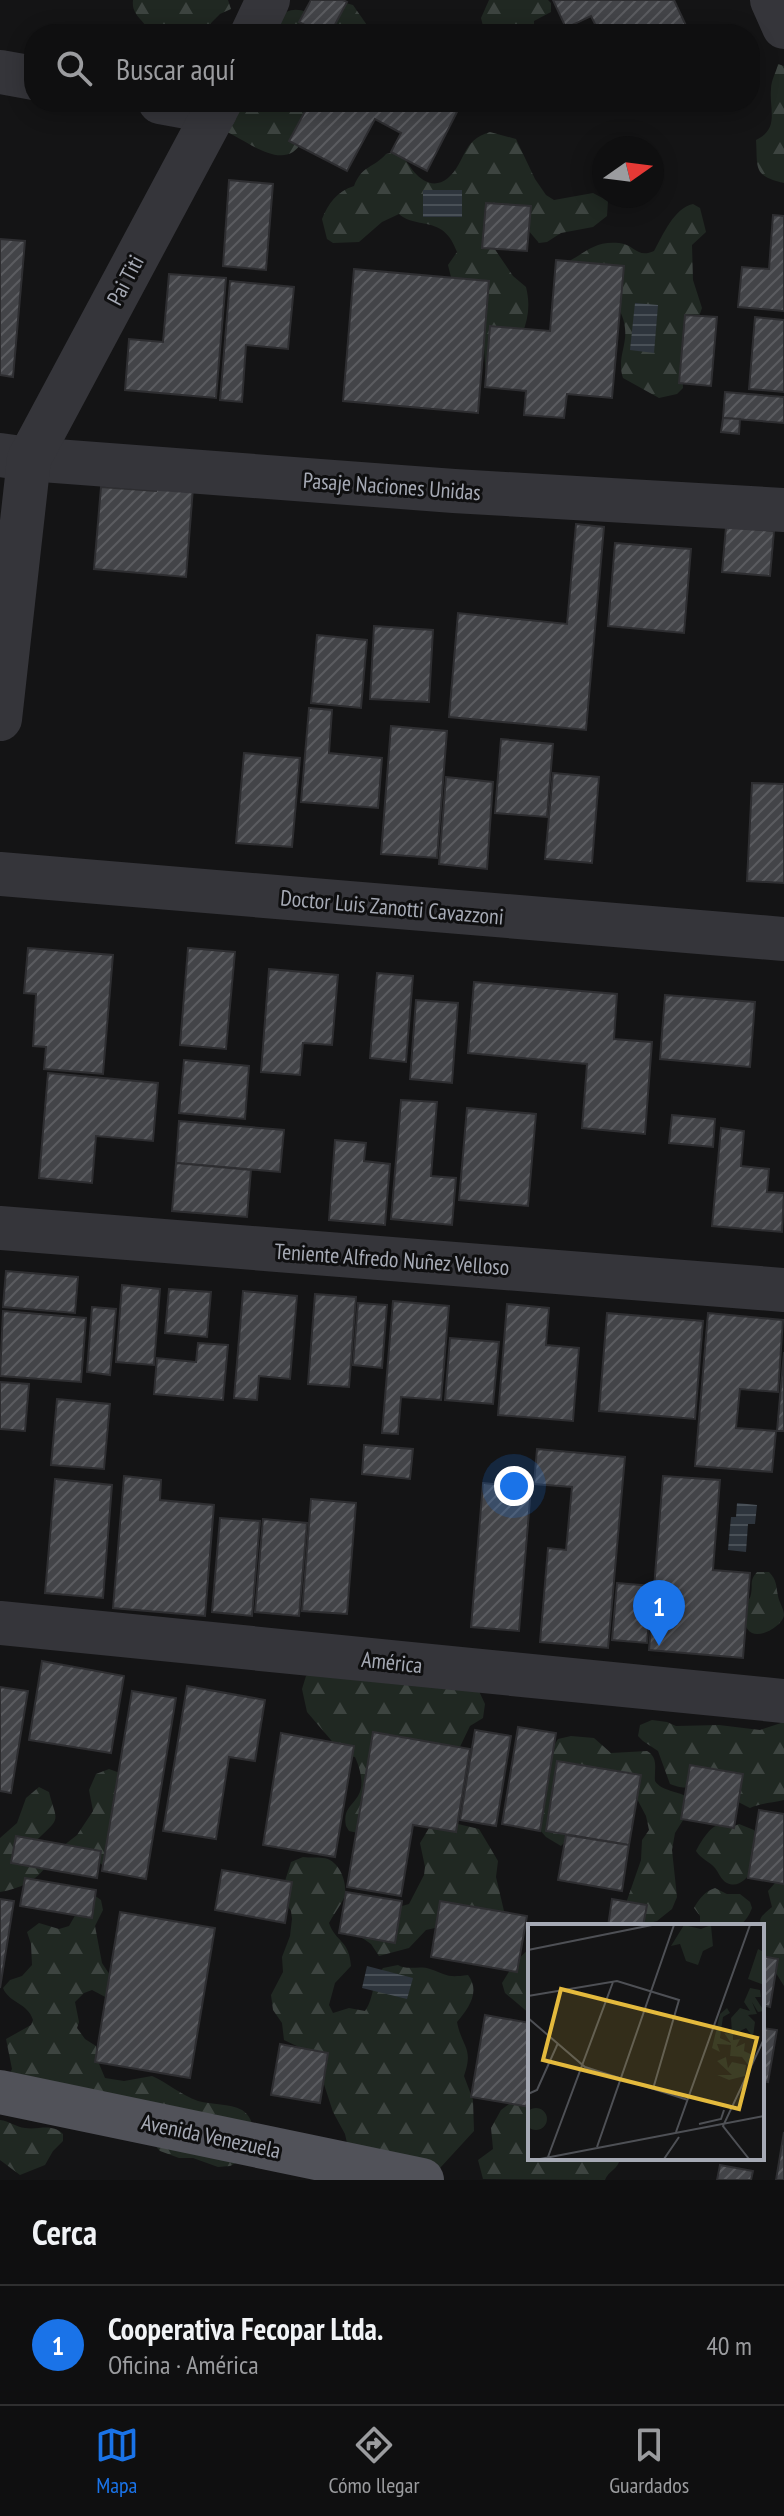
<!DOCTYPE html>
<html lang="es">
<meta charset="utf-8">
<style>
body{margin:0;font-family:"PT Sans Narrow",sans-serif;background:#181819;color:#f1f3f6}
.compass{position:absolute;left:592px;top:136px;width:72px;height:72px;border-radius:50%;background:#0f0f10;box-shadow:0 4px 20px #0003;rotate:76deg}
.you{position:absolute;left:514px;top:1486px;width:28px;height:28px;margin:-20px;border:6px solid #fff;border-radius:50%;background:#1a73e8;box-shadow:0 0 0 12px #1a73e833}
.badge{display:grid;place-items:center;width:52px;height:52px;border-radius:50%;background:#1a73e8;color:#fff;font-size:26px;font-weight:700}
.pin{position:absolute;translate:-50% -66px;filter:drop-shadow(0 2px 4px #0008)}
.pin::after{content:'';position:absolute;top:42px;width:28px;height:24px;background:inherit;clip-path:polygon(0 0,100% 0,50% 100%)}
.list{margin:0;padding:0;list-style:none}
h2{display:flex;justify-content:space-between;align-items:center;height:104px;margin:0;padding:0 32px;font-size:34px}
h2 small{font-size:26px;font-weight:400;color:#9b9c9f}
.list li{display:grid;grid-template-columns:52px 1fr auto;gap:24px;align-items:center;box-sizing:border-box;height:120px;padding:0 32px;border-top:2px solid #2f2f30}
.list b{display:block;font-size:30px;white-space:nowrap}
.list p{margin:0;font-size:26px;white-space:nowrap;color:#9b9c9f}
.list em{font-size:26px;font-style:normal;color:#9b9c9f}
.icon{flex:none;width:44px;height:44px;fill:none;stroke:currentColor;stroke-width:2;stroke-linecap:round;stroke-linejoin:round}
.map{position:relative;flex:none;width:784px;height:2180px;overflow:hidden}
.search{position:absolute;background:#0f0f10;box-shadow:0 4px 20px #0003;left:24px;right:24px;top:24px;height:88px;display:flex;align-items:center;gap:20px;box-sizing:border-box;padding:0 28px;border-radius:32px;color:#9b9c9f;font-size:30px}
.sheet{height:224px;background:#0f0f10}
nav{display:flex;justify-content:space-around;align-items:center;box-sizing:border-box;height:112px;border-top:2px solid #2f2f30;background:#0f0f10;font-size:22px;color:#9b9c9f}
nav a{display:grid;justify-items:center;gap:4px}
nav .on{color:#1a73e8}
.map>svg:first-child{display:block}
.forest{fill:url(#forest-firs)}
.water{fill:url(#water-rules)}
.building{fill:url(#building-hatch);stroke:#2e2e31;stroke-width:2}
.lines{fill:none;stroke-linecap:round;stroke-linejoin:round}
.minor{stroke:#35353a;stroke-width:44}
.major{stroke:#515259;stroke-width:44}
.labels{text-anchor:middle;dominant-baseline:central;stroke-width:6;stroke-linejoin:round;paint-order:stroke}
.street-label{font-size:22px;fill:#a6aab5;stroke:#0f0f10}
.inset-road{fill:none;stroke:#4e5055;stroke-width:2}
.view{fill:#e4ba3d;fill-opacity:0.15;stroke:#e4ba3d;stroke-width:4}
.inset-edge{fill:none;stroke:#a6aab5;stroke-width:4}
</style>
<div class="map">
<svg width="784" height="2180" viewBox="0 0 784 2180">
<defs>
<pattern id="forest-firs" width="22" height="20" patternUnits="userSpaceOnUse" patternTransform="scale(2)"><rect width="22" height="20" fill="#202822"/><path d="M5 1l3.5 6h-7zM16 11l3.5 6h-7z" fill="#3d4440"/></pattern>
<pattern id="water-rules" width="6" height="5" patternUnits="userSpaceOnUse" patternTransform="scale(2)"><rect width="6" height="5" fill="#2e353d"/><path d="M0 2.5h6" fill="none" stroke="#495057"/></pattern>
<pattern id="building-hatch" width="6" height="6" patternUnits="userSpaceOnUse" patternTransform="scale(2)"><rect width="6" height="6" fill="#434448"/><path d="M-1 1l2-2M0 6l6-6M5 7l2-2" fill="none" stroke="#5b5c60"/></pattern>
</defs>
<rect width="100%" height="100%" fill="#141415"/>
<g class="forest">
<path d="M 133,0 L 228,0 L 231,9 L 220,14 L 211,23 L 210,34 L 151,34 C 145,20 131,16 133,0 Z"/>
<path d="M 335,0 L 353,5 L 369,28 L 381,34 L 266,34 C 277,18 286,4 307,12 Z"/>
<polygon points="489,0 548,0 551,3 551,12 534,21 534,34 485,34 481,18"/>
<path d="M 778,64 L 784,66 L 784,183 C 752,176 758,167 756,140 C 780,129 769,109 771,89 C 771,80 776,73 778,64 Z"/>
<path d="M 229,102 L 307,102 L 302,118 L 307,138 C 303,142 298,148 293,152 C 274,164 245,140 227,132 Z"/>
<path d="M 490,132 L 516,139 L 535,179 L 546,195 L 554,200 L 593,193 L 608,201 L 607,216 L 593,227 L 561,233 L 547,242 L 539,243 L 522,223 L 494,248 L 513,276 L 526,287 C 536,326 512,352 492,382 L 486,378 L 483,333 L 452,281 L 448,265 L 457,252 C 444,214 417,230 399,214 L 382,222 L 359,242 L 333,243 L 327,239 L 322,219 C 328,204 337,191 354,186 C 362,165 374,168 386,154 L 401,151 C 409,168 427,195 448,178 C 466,163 461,140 490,132 Z"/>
<path d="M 693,204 L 700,208 L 706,232 L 692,245 L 693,280 L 702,308 L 682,365 L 683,388 L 677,394 L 659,398 L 623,378 C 615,353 634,341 620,311 L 570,268 L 571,260 C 589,250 596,241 619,243 C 634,244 637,259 654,251 C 663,235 674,208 693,204 Z"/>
<path d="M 757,1572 L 769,1572 C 777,1580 776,1586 778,1596 C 779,1602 784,1609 784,1615 C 783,1625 762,1638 752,1633 C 744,1629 743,1617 742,1609 C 745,1605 750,1600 751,1594 C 753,1584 749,1581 757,1572 Z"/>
<path d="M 316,1671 L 478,1689 L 485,1704 L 483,1718 L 470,1726 L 458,1751 L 358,1833 L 349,1831 L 346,1826 C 343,1810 350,1808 358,1796 C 365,1785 360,1768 355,1757 L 338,1754 L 331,1740 L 307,1712 L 302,1689 L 306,1676 Z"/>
<path d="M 652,1720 L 667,1722 L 676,1726 L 719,1725 L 760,1730 L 784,1722 L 784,1800 C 772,1803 761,1803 750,1808 C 734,1800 720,1791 702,1788 C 689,1786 685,1790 670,1784 L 658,1751 L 643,1741 L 638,1736 L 640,1725 Z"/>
<path d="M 571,1736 L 594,1738 L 611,1753 L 647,1751 C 659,1758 654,1769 655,1781 C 661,1791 678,1791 690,1798 L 685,1817 L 675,1833 L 672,1850 L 677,1897 L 672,1909 L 657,1921 L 642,1925 L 625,1906 L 641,1860 L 642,1840 L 649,1830 L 646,1816 L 636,1797 L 559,1779 L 553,1784 L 553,1789 L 566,1831 L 565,1842 L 561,1846 L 546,1837 L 539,1829 L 555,1744 L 558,1739 Z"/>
<polygon points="109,1769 120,1773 105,1867 93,1858 63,1846 77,1835 93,1811 89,1790 96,1774"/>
<path d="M 39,1787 L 49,1792 C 57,1823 62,1816 37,1840 L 48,1864 C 35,1882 21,1888 0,1892 L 0,1838 L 17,1823 L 26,1798 Z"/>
<polygon points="441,1820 479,1829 498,1861 496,1877 504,1911 499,1918 442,1922 435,1928 426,1930 409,1948 379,1956 371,1944 358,1935 395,1908 409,1904 424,1875 425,1867 420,1843 429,1828"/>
<path d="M 739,1824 L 754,1830 L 764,1845 C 758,1858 747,1892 727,1883 C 721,1880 719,1873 715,1868 C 709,1861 701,1859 696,1851 C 700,1843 710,1826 719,1825 C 728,1824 730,1829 739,1824 Z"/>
<path d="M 303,1857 C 310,1858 316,1857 323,1858 C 340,1859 350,1887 343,1900 C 339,1908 333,1915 329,1923 C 336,1943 349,1939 351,1966 L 335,1983 L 329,2005 L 333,2013 L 349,2008 L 365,2011 C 375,1997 371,1981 383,1968 L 398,1965 C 408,1971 419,1965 430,1969 C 448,1975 446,1978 468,1975 C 481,1992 468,2009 457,2022 C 462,2048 474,2047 464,2076 L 473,2100 L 474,2131 L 440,2168 L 430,2170 L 349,2152 L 345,2134 L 333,2112 L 320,2072 L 305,2050 L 284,2040 L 282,2023 L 273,2010 L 271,1995 L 283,1972 L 282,1957 L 290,1936 L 292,1919 L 291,1911 L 287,1905 L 285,1881 L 291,1862 Z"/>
<path d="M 784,1870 L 784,1986 L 763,1952 L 766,1934 C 757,1919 758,1919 772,1907 L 768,1891 L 775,1883 L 781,1871 Z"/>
<path d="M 715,1888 L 727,1894 L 740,1894 L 750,1902 L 752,1908 C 742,1934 728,1926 704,1926 L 700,1922 L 700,1916 L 694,1908 C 698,1900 705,1891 715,1888 Z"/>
<path d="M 94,1895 L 101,1900 L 103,1910 L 95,1926 L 102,1963 L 110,1975 L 111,2000 L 92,1990 L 84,1993 L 75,2002 L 79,2022 L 77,2028 L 85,2039 L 96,2046 L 97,2059 L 105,2078 L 124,2081 L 152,2076 C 168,2083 181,2095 198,2101 C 212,2105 229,2103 242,2110 C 250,2115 252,2123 255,2131 L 242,2160 L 230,2166 L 218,2167 L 193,2158 L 179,2158 L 160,2151 L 136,2125 L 10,2073 L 12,2069 L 6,2039 L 31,2025 L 33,2020 C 28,2003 9,2003 3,1988 L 10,1980 L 22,1976 L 32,1965 L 31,1944 L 27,1932 L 39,1923 L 59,1929 L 69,1926 L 77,1912 Z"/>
<polygon points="530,1948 530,2014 505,1993 502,1983 515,1962"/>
<path d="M 530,2101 L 530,2158 L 620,2158 C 619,2169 608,2171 605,2180 L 483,2179 L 478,2160 L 493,2149 L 491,2128 L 501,2110 L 509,2104 Z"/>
<path d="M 0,2120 C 9,2121 16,2127 25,2128 C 40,2130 51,2123 63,2134 L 63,2141 L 53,2151 L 45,2165 L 20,2175 L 0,2160 Z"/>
</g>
<g class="water">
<rect x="423" y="190" width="39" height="27"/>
<polygon points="635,303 658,305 654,353 630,350"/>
<polygon points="737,1503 757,1505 755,1524 748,1524 746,1552 728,1550 731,1517 736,1517"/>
<polygon points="367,1966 413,1978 407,1999 362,1988"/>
</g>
<g class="building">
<polygon points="311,0 343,0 347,2 330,34 322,34 299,22"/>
<polygon points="553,0 674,0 690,34 600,34 591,16 566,28"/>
<polygon points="310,102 438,102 457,112 427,171 391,152 401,133 375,119 347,171 289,141"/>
<polygon points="229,180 273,184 266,270 223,266"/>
<polygon points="486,203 531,206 527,251 482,248"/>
<polygon points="773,215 784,216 784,311 738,307 742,267 769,269"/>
<polygon points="0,239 25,241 13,377 0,375"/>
<polygon points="556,260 624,266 612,398 567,394 564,418 524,415 526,391 485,387 490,326 550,331"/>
<polygon points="354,269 489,281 478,413 343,401"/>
<polygon points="169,274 226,278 216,398 125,390 129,339 163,342"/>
<polygon points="230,281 294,287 288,349 246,345 242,402 220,400"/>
<polygon points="685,315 717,317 711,386 679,383"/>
<polygon points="755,317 784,320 784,392 749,389"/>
<polygon points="725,392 784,397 784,423 723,418"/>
<polygon points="723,418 740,419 739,434 721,432"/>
<polygon points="156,484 193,488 186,577 94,569 101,487 156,491"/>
<polygon points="576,524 604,527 586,730 449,717 458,613 567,624"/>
<polygon points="726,527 774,531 770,576 722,572"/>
<polygon points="615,543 691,549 684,633 608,626"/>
<polygon points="374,626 433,630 429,702 370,699"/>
<polygon points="317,635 367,640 361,708 311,703"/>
<polygon points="309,708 332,710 329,753 382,758 378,808 301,802"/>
<polygon points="391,726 447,731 437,858 381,854"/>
<polygon points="501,739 553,744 547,817 495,813"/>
<polygon points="244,753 300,758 292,847 236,843"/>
<polygon points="553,773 599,777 592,863 545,859"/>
<polygon points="446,777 493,782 487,869 439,864"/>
<polygon points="752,783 784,784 784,883 747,881"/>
<polygon points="28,948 113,955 103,1074 44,1069 46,1047 33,1046 36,994 24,993"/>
<polygon points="188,948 235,952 226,1049 180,1045"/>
<polygon points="269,969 338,975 332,1045 303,1043 300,1075 261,1072"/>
<polygon points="377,973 413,976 406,1062 370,1058"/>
<polygon points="474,982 617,994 614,1039 652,1042 645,1134 582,1128 587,1064 468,1053"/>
<polygon points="665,995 755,1002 750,1067 660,1059"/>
<polygon points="416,1000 458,1003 452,1083 410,1079"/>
<polygon points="184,1060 249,1066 245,1119 179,1113"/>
<polygon points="48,1073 158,1083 153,1141 96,1136 92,1183 39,1178"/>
<polygon points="401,1100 437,1102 431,1176 456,1178 452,1225 391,1219"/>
<polygon points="467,1108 536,1114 528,1206 459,1200"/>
<polygon points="672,1115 715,1119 713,1147 669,1143"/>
<polygon points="179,1121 284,1130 280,1172 176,1163"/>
<polygon points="721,1128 744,1131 741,1166 769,1169 767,1192 784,1193 782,1232 712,1226"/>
<polygon points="335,1140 366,1143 364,1161 390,1164 385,1225 329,1220"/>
<polygon points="176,1163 251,1170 247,1217 172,1211"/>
<polygon points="6,1271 78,1277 75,1313 3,1307"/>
<polygon points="122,1285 160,1289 154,1365 116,1362"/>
<polygon points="169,1289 211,1292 207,1337 165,1333"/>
<polygon points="243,1291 297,1296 290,1379 259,1376 257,1400 234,1398"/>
<polygon points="315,1294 356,1297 349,1387 308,1384"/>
<polygon points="393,1301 449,1306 441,1400 401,1397 398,1434 382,1433"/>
<polygon points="358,1303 387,1305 382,1368 353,1365"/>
<polygon points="507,1304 549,1308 546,1345 579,1348 573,1421 498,1415"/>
<polygon points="92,1307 116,1309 110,1375 87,1372"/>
<polygon points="3,1311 86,1318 81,1382 0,1376"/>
<polygon points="607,1313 703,1321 695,1419 599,1411"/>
<polygon points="708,1313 783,1320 778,1392 740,1389 736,1428 776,1431 772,1472 695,1466"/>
<polygon points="450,1338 499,1342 493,1404 445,1400"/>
<polygon points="198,1343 228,1345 223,1400 154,1394 157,1358 196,1362"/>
<polygon points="784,1352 784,1431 777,1431"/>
<polygon points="0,1382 29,1384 25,1431 0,1429"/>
<polygon points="57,1399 110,1404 104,1469 51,1465"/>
<polygon points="364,1445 413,1449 410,1479 362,1474"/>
<polygon points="537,1449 625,1457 608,1648 540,1642 548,1548 566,1550 572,1487 534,1484"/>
<polygon points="124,1476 161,1480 160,1500 214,1505 205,1616 113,1608"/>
<polygon points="663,1476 720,1480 713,1570 750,1573 743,1658 649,1650"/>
<polygon points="55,1479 112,1485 103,1598 45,1593"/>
<polygon points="483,1483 531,1488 519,1631 471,1627"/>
<polygon points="311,1499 356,1503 347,1614 302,1611"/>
<polygon points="220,1518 260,1521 252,1616 212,1612"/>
<polygon points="263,1519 307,1523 299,1616 255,1612"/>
<polygon points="617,1583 652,1586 647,1643 612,1640"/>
<polygon points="42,1661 124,1676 111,1753 29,1740"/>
<polygon points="187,1686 265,1700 255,1761 229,1757 216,1839 163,1831"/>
<polygon points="0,1687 28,1691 11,1793 0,1791"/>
<polygon points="132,1691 176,1698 146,1879 102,1871"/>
<polygon points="518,1727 556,1733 540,1831 502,1824"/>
<polygon points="475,1730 511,1736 496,1826 460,1820"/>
<polygon points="373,1732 470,1749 456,1832 413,1825 401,1896 347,1887"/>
<polygon points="281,1733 354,1746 335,1857 263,1845"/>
<polygon points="557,1761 641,1775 629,1845 546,1831"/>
<polygon points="690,1765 743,1774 734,1828 681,1819"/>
<polygon points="759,1810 784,1814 784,1884 748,1878"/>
<polygon points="566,1835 629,1845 622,1891 558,1880"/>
<polygon points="16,1836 101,1851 97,1878 11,1863"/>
<polygon points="222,1870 292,1882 285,1923 215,1910"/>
<polygon points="25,1878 96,1890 92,1918 20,1906"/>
<polygon points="346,1892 402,1901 395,1943 339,1933"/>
<polygon points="0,1899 14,1901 0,1988"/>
<polygon points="612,1899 647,1905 643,1926 608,1926"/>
<polygon points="440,1901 527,1916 517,1972 431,1957"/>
<polygon points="120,1912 215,1928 190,2078 95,2062"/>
<polygon points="762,1956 778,1959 770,2007 762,2005"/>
<polygon points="485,2015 530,2023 530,2107 471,2097"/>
<polygon points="762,2028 777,2030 768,2082 762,2081"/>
<polygon points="280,2044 328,2053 320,2103 271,2095"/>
<polygon points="784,2132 784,2180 776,2180"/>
<polygon points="720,2165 753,2171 751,2180 717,2180"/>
</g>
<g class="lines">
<g class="minor">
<polyline points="772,0 784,27"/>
<polyline points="252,34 268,0"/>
<polyline points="0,72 34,78"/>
<polyline points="160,102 215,112"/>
<polyline points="0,455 29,459 454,491 784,510"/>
<polyline points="0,719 29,459 220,102"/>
<polyline points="0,874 784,939"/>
<polyline points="0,1228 784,1290"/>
<polyline points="0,1623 784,1701"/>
</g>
<polyline class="major" points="0,2092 422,2180"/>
</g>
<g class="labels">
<g class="street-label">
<text transform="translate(125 280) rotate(-62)">Pai Titi</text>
<text transform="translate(392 486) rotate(4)">Pasaje Naciones Unidas</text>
<text transform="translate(392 907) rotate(5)">Doctor Luis Zanotti Cavazzoni</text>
<text transform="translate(392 1259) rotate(4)">Teniente Alfredo Nuñez Velloso</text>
<text transform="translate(392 1662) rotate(6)">América</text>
<text transform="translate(211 2136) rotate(12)">Avenida Venezuela</text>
</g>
</g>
<g transform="translate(528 1924)">
<rect width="236" height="236" fill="#141415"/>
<path d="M 156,1 L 173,5 L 183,1 L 185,22 L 175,27 L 170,41 L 158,37 L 152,20 L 143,22 ZM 222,64 L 232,66 L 233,73 L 227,73 L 236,87 L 230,88 L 224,78 L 229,90 L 220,91 L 227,98 L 225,113 L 218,104 L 205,111 L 205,116 L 212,115 L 208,123 L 217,119 L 216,127 L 227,132 L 220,141 L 214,133 L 202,132 L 203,121 L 189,120 L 192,128 L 184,124 L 192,90 L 199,84 L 202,89 L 195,93 L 192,114 L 203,119 L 196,109 L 204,110 L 203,94 L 212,84 L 222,87 L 216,78 ZM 198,133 L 200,144 L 204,138 L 218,141 L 217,152 L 201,156 L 189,151 L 204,151 L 189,137 ZM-3 195a11 11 0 1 1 22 0a11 11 0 1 1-22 0Z" fill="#202822"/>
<path d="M 230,25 L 236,28 L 236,61 L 220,55 Z" fill="#202822"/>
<path class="inset-road" d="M 0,26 L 124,1M 0,72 L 89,57 L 151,76 L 125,165M 0,94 L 57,143 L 160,176M 0,170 L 9,166 L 30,119M 171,200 L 193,195 L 196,186M 148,208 L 222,1M 69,223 L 146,1M 20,233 L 85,58M 12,235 L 236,192M 136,235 L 151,213M 221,235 L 195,202 L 236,115"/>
<path class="view" d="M 33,65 L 229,114 L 211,185 L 15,136 Z"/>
<rect width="236" height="236" class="inset-edge"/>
</g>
</svg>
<svg class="compass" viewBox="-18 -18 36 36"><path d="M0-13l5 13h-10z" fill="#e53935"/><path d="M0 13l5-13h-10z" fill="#9b9c9f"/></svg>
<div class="you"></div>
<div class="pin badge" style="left:659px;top:1646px">1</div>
<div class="search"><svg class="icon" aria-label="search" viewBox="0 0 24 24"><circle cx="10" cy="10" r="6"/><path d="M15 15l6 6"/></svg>Buscar aquí</div>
</div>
<section class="sheet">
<h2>Cerca<small></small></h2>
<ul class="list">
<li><span class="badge">1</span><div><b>Cooperativa Fecopar Ltda.</b><p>Oficina · América</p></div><em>40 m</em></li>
</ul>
</section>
<nav>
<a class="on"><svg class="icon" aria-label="map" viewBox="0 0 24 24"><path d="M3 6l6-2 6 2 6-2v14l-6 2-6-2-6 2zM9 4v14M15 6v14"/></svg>Mapa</a>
<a><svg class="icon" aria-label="directions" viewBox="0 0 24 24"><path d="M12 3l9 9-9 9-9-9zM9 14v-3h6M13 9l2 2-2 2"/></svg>Cómo llegar</a>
<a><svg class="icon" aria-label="saved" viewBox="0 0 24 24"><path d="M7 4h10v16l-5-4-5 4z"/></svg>Guardados</a>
</nav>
